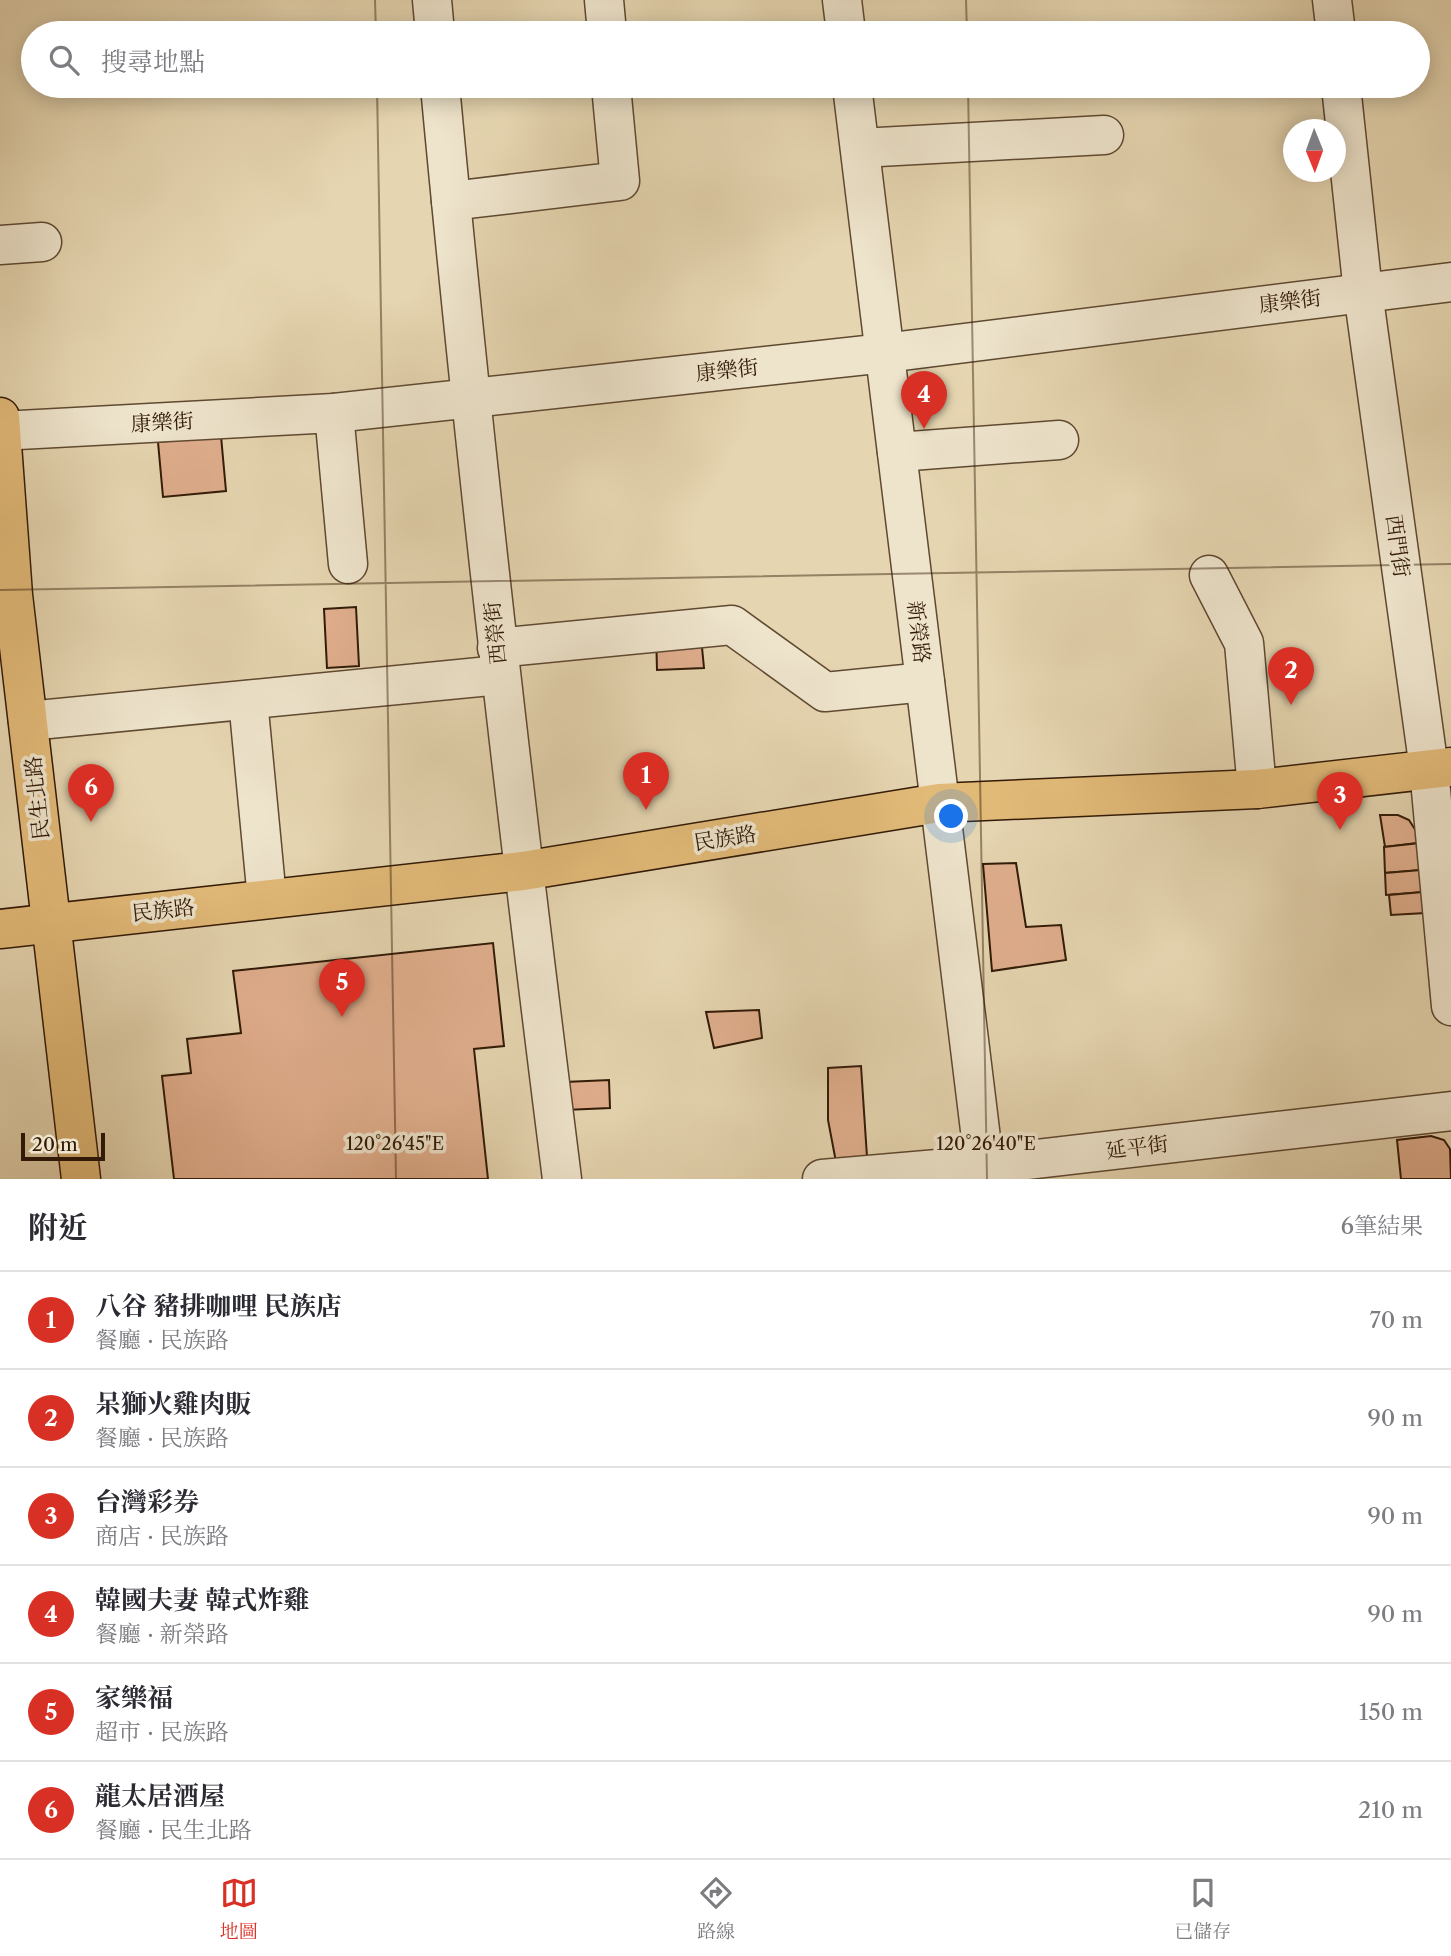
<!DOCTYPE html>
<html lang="zh-TW">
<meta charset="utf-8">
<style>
body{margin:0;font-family:"Libre Caslon Text","Noto Serif TC",serif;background:#f2f2f3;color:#2b2b33}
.compass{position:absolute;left:1283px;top:119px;width:63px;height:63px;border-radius:50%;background:#fff;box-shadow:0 4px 18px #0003;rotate:179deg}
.scale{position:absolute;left:21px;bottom:18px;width:84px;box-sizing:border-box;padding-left:7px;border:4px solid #321a07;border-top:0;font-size:19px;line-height:24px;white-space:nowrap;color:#321a07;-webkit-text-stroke:5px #eee4cc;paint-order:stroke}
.you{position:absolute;left:952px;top:817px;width:24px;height:24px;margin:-18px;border:5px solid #fff;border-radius:50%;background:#1a73e8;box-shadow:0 0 0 10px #1a73e833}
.badge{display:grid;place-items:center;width:46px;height:46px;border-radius:50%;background:#d93025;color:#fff;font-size:23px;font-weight:700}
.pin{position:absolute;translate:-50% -58px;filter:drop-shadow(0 2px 4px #0008)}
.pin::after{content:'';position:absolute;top:37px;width:24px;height:21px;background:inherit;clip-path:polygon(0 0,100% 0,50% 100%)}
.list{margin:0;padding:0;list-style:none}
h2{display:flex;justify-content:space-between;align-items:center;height:91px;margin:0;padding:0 28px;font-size:30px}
h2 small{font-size:23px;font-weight:400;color:#7c7c81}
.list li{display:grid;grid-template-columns:46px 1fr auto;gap:21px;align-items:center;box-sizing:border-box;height:98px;padding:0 28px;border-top:2px solid #e1e1e2}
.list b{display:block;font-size:26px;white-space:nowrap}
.list p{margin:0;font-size:23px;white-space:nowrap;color:#7c7c81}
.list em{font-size:23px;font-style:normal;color:#7c7c81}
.icon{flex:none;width:38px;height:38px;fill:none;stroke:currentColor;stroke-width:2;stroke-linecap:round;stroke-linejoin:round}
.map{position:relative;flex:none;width:1451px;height:1179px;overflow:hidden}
.search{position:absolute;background:#fff;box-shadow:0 4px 18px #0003;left:21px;right:21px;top:21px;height:77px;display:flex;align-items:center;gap:18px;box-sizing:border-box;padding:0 24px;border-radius:38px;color:#7c7c81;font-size:26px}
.sheet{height:679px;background:#fff}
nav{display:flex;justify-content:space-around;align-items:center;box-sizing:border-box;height:98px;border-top:2px solid #e1e1e2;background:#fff;font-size:19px;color:#7c7c81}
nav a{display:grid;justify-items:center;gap:4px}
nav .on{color:#d93025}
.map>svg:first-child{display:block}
.building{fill:#e0ae8d;stroke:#321a07;stroke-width:2}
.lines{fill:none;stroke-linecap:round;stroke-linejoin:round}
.minor-casing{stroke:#5f4931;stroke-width:41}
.major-casing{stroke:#321a07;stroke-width:41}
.minor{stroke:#eee4cc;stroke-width:38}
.major{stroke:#e2ba78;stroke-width:38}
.ticks{fill:none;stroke:#321a07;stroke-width:2;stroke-opacity:0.45}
.labels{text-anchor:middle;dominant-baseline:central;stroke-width:7;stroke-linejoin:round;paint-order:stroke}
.street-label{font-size:21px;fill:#321a07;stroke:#eee4cc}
.ticks-label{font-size:18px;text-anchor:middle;fill:#321a07;stroke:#eee4cc;stroke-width:7;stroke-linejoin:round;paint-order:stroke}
</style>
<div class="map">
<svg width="1451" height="1179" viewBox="0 0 1451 1179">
<rect width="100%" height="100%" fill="#e5d5b0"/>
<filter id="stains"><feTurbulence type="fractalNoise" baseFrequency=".00286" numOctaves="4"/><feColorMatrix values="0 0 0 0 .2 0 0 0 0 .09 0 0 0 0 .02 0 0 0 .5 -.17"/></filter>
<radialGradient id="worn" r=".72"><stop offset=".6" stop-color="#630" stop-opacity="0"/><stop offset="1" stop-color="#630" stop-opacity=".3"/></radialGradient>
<g class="building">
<polygon points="221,436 226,491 163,497 158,442"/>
<polygon points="356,607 359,666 327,668 324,609"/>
<polygon points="656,632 701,637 704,668 657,670"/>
<polygon points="1380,815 1398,815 1409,820 1416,831 1417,843 1385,847"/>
<polygon points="1420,843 1421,870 1385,873 1384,847"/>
<polygon points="1016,863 1026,927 1061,925 1066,960 992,971 983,864"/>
<polygon points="1421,870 1423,892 1386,895 1385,873"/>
<polygon points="1423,892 1425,913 1391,915 1389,895"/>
<polygon points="493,943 504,1046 474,1049 488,1179 174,1179 162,1076 191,1073 187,1039 241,1033 233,971"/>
<polygon points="759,1010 762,1038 714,1048 706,1012"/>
<polygon points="861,1066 867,1157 836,1162 828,1120 828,1068"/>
<polygon points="609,1080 610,1108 565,1110 565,1082"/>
<polygon points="1431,1136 1444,1140 1450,1149 1451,1179 1401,1179 1397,1140"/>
</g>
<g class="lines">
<g class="minor-casing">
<g id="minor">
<polyline points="432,0 435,33"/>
<polyline points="604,0 607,33"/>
<polyline points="842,0 846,33"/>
<polyline points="1332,0 1336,33"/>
<path d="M 440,86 C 474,451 516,815 562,1179"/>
<polyline points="852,86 986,1179"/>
<polyline points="1341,86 1363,292 1429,769 1451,1006"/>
<polyline points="860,148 1104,135"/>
<polyline points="451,201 620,181 611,86"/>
<polyline points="0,245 42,242"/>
<polyline points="334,413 348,564"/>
<polyline points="0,431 334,413 885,353 1451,282"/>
<polyline points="897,452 1059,440"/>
<polyline points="1209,575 1244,643 1257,789"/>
<polyline points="497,648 732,625 825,692 925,682"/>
<polyline points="248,700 267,899"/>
<polyline points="28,721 500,675"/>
<polyline points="822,1179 984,1165 1451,1111"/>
</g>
</g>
<g class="major-casing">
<g id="major">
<polyline points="0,417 13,595 81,1179"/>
<polyline points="0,929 523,871 939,803 1257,789 1451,767"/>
</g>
</g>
<use href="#minor" class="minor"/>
<use href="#major" class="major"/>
</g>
<path class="ticks" d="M 375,0 L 376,33M 966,0 L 967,33M 377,86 L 396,1179M 968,86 L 987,1179M 0,590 L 1451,564"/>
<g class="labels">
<g class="street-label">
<text transform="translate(1290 301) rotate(-7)">康樂街</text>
<text transform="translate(727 370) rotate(-6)">康樂街</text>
<text transform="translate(162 422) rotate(-3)">康樂街</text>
<text transform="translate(1398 546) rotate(82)">西門街</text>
<text transform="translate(919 632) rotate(83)">新榮路</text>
<text transform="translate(495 633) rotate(-96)">西榮街</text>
<text transform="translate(37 798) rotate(-96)">民生北路</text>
<text transform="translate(725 838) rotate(-9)">民族路</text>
<text transform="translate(163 910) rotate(-6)">民族路</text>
<text transform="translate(1137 1147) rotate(-7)">延平街</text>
</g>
</g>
<g class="ticks-label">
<text x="395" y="1150">120°26'45"E</text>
<text x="986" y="1150">120°26'40"E</text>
</g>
<rect width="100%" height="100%" filter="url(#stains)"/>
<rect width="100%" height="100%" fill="url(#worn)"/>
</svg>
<svg class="compass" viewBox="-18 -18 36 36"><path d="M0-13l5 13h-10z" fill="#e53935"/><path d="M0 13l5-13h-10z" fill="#7c7c81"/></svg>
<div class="scale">20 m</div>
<div class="you"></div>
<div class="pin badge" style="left:646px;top:810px">1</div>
<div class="pin badge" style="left:1291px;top:705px">2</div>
<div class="pin badge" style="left:1340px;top:830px">3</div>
<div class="pin badge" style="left:924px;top:429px">4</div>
<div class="pin badge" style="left:342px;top:1017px">5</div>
<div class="pin badge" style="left:91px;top:822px">6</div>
<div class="search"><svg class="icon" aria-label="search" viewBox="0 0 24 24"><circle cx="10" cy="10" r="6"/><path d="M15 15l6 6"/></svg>搜尋地點</div>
</div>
<section class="sheet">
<h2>附近<small>6筆結果</small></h2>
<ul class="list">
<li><span class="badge">1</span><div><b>八谷 豬排咖哩 民族店</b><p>餐廳 · 民族路</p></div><em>70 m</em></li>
<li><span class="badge">2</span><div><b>呆獅火雞肉販</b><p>餐廳 · 民族路</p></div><em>90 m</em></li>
<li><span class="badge">3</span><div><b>台灣彩券</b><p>商店 · 民族路</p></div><em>90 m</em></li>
<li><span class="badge">4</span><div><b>韓國夫妻 韓式炸雞</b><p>餐廳 · 新榮路</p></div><em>90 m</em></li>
<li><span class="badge">5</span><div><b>家樂福</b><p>超市 · 民族路</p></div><em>150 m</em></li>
<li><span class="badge">6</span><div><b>龍太居酒屋</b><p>餐廳 · 民生北路</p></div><em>210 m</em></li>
</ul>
</section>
<nav>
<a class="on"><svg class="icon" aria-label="map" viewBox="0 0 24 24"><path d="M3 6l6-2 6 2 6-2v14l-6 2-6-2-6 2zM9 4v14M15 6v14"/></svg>地圖</a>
<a><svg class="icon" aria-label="directions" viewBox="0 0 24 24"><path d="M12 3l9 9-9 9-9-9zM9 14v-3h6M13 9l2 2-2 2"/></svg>路線</a>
<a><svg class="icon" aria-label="saved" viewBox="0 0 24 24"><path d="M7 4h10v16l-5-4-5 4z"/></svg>已儲存</a>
</nav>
